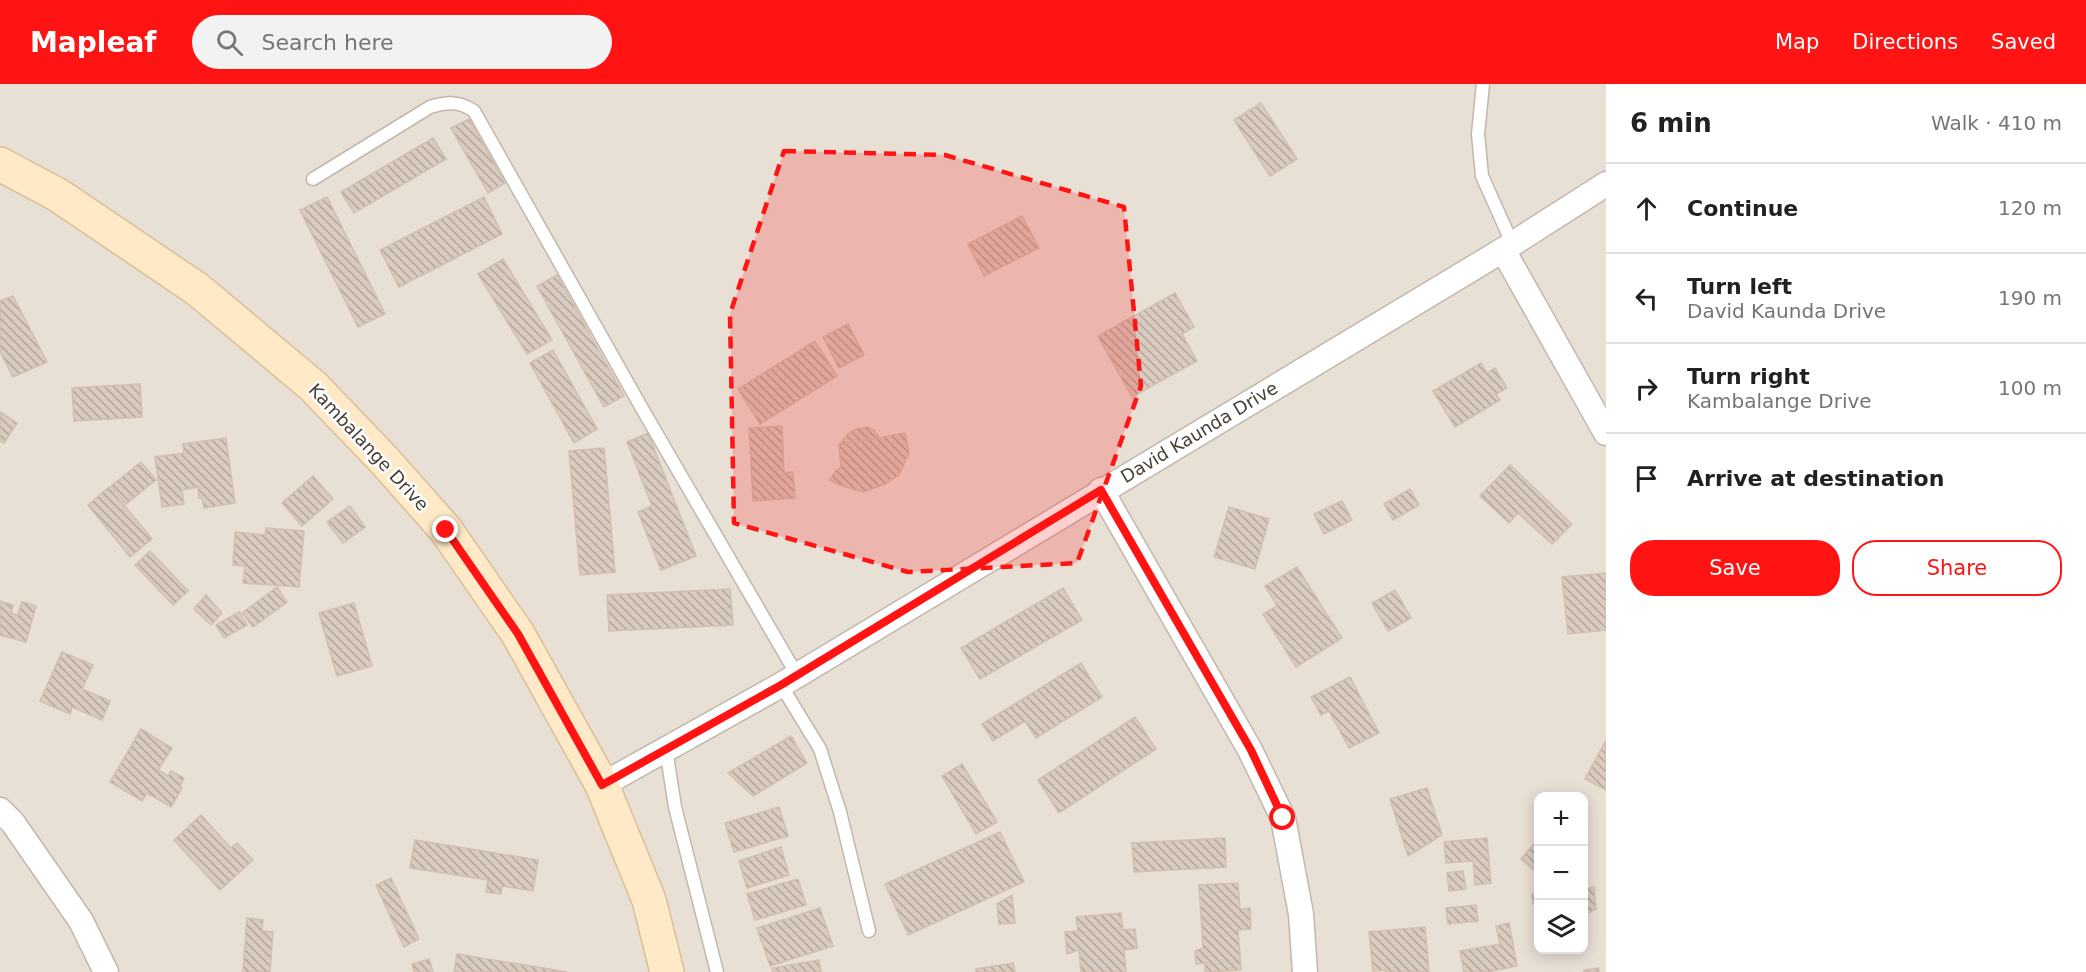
<!DOCTYPE html>
<meta charset="utf-8">
<style>
body{margin:0;font-family:"DejaVu Sans",sans-serif;background:#f2f2f2;color:#202124}
.controls{position:absolute;right:18px;bottom:18px;display:grid;overflow:hidden;border-radius:12px;box-shadow:0 3px 15px #0003}
.controls button{width:54px;height:54px;display:grid;place-items:center;padding:0;border:0;border-bottom:2px solid #e0e0e0;background:#fff;color:#202124;font:30px sans-serif}
.stop{position:absolute;width:18px;height:18px;margin:-14px;border:4px solid #ff1413;border-radius:50%;background:#fff}
.stop.end{background:#ff1413;border-color:#fff;box-shadow:0 2px 6px #0008}
.list{margin:0;padding:0;list-style:none}
h2{display:flex;justify-content:space-between;align-items:center;height:78px;margin:0;padding:0 24px;font-size:26px}
h2 small{font-size:20px;font-weight:400;color:#757577}
.list li{display:grid;grid-template-columns:39px 1fr auto;gap:18px;align-items:center;box-sizing:border-box;height:90px;padding:0 24px;border-top:2px solid #e0e0e0}
.list b{display:block;font-size:22px;white-space:nowrap}
.list p{margin:0;font-size:20px;white-space:nowrap;color:#757577}
.list em{font-size:20px;font-style:normal;color:#757577}
.actions{display:flex;gap:12px;padding:18px 24px}
.actions a{flex:1;padding:14px 0;border:2px solid #ff1413;border-radius:24px;text-align:center;font-size:21px;color:#ff1413}
.actions .main{background:#ff1413;color:#fff}
.icon{flex:none;width:33px;height:33px;fill:none;stroke:currentColor;stroke-width:2;stroke-linecap:round;stroke-linejoin:round}
.map{position:relative;flex:none;width:1606px;height:888px;overflow:hidden}
header{display:flex;align-items:center;gap:36px;box-sizing:border-box;height:84px;padding:0 30px;background:#ff1413;color:#fff}
header strong{font-size:28px}
nav{display:flex;gap:33px;margin-inline-start:auto;font-size:21px}
.search{width:420px;height:54px;background:#f2f2f2;display:flex;align-items:center;gap:15px;box-sizing:border-box;padding:0 21px;border-radius:33px;color:#757577;font-size:22px}
main{display:flex}
aside{flex:1;background:#fff}
.map>svg:first-child{display:block}
.residential{fill:#e8dfd5;fill-rule:evenodd}
.building{fill:url(#building-back-hatch);stroke:#d2bfaf;stroke-width:1.5}
.lines{fill:none;stroke-linecap:round;stroke-linejoin:round}
.lane-casing{stroke:#c3b7ac;stroke-width:15}
.street-casing{stroke:#c3b7ac;stroke-width:27}
.secondary-casing{stroke:#dabe97;stroke-width:36}
.lane{stroke:#fff;stroke-width:12}
.street{stroke:#fff;stroke-width:24}
.secondary{stroke:#ffe9c6;stroke-width:33}
.route{stroke:#ff1413;stroke-width:8}
.marked{fill:#ff1413;fill-opacity:0.2;stroke:#ff1413;stroke-width:4.5;stroke-dasharray:12 8;stroke-linejoin:round}
.labels{text-anchor:middle;dominant-baseline:central;stroke-width:5;stroke-linejoin:round;paint-order:stroke}
.street-label{font-size:18px;fill:#483e35;stroke:#fff}
</style>
<header>
<strong>Mapleaf</strong>
<div class="search"><svg class="icon" aria-label="search" viewBox="0 0 24 24"><circle cx="10" cy="10" r="6"/><path d="M15 15l6 6"/></svg>Search here</div>
<nav><a>Map</a><a>Directions</a><a>Saved</a></nav>
</header>
<main>
<div class="map">
<svg width="1606" height="888" viewBox="0 0 1606 888">
<defs>
<pattern id="building-back-hatch" width="6" height="6" patternUnits="userSpaceOnUse" patternTransform="scale(1.5)"><rect width="6" height="6" fill="#d9cbbf"/><path d="M-1 5l2 2M0 0l6 6M5-1l2 2" fill="none" stroke="#b2a69c"/></pattern>
</defs>
<rect width="100%" height="100%" fill="#f4eee7"/>
<path class="residential" d="M 0,0 L 1606,0 L 1606,888 L 0,888 ZM 1538,712 L 1584,712 L 1584,866 L 1538,866 Z"/>
<g class="building">
<polygon points="1261,19 1297,75 1270,92 1234,36"/>
<polygon points="469,35 505,99 488,109 451,44"/>
<polygon points="433,54 446,75 354,129 341,108"/>
<polygon points="327,113 385,230 358,243 300,126"/>
<polygon points="484,113 502,150 399,203 380,166"/>
<polygon points="1022,132 1039,164 984,192 968,160"/>
<polygon points="503,175 552,256 527,270 478,190"/>
<polygon points="557,191 624,312 604,323 537,202"/>
<polygon points="1175,209 1194,243 1182,250 1197,277 1132,313 1098,252"/>
<polygon points="13,212 47,278 13,293 0,267 0,217"/>
<polygon points="848,240 864,271 839,284 823,253"/>
<polygon points="815,257 837,292 760,340 738,305"/>
<polygon points="553,266 597,345 574,359 530,279"/>
<polygon points="1481,279 1487,289 1495,284 1507,304 1496,310 1500,316 1455,343 1433,307"/>
<polygon points="140,300 142,333 74,337 72,304"/>
<polygon points="0,328 17,339 4,359 0,357"/>
<polygon points="782,342 784,389 793,388 795,414 753,417 749,344"/>
<polygon points="867,343 874,346 880,354 839,361 849,349 856,345"/>
<polygon points="648,349 696,472 661,486 638,428 652,422 627,358"/>
<polygon points="905,349 909,369 899,391 885,400 863,408 839,401 830,396 836,386 841,384 839,361"/>
<polygon points="226,354 235,419 204,424 202,414 199,414 198,403 182,406 184,420 162,423 155,373 184,369 183,360"/>
<polygon points="604,364 615,488 580,491 569,367"/>
<polygon points="141,378 156,396 126,420 111,402"/>
<polygon points="1510,381 1572,440 1552,460 1518,429 1509,439 1480,412"/>
<polygon points="313,392 333,415 302,442 282,419"/>
<polygon points="109,403 152,455 130,473 88,421"/>
<polygon points="1410,405 1419,421 1393,436 1384,420"/>
<polygon points="1342,417 1352,436 1324,450 1314,430"/>
<polygon points="350,422 365,443 343,459 327,438"/>
<polygon points="1229,423 1269,435 1255,485 1214,473"/>
<polygon points="266,444 304,447 299,503 243,499 245,482 233,481 235,448 265,451"/>
<polygon points="150,467 188,507 173,521 135,481"/>
<polygon points="1297,483 1342,554 1296,583 1263,530 1277,522 1265,502"/>
<polygon points="1606,489 1606,546 1568,550 1562,493"/>
<polygon points="277,503 287,518 253,543 242,529"/>
<polygon points="1063,504 1082,536 980,595 961,564"/>
<polygon points="730,505 733,541 609,547 607,511"/>
<polygon points="1395,506 1411,534 1388,547 1372,519"/>
<polygon points="206,511 222,529 211,541 194,525"/>
<polygon points="0,517 13,521 11,529 18,531 22,518 36,522 26,558 0,551"/>
<polygon points="354,519 372,582 337,592 319,529"/>
<polygon points="239,528 247,541 224,554 216,541"/>
<polygon points="62,568 93,581 82,605 110,617 102,636 72,623 70,630 40,617"/>
<polygon points="1081,579 1102,613 1036,654 1025,637 993,657 982,640"/>
<polygon points="1350,593 1379,649 1349,664 1329,627 1321,631 1311,613"/>
<polygon points="1135,633 1156,665 1059,729 1038,696"/>
<polygon points="141,645 172,664 158,686 168,692 171,687 184,694 180,702 182,704 171,723 147,709 142,717 110,698"/>
<polygon points="791,652 807,679 753,712 728,689"/>
<polygon points="1606,656 1606,706 1585,695"/>
<polygon points="962,680 997,738 976,750 942,692"/>
<polygon points="1427,704 1442,751 1408,772 1390,715"/>
<polygon points="779,723 788,752 734,768 725,739"/>
<polygon points="201,731 231,764 237,759 253,776 220,806 174,756"/>
<polygon points="1000,748 1024,798 908,851 885,800"/>
<polygon points="1225,754 1226,783 1134,788 1132,759"/>
<polygon points="1487,754 1491,799 1475,801 1473,777 1446,779 1444,758"/>
<polygon points="1538,755 1538,781 1534,786 1521,775"/>
<polygon points="415,756 538,776 533,807 502,802 501,810 486,808 488,796 410,784"/>
<polygon points="781,763 789,791 747,804 739,777"/>
<polygon points="1463,787 1466,805 1449,807 1447,789"/>
<polygon points="391,794 419,855 404,863 376,801"/>
<polygon points="798,795 806,821 755,836 747,810"/>
<polygon points="1238,799 1240,825 1250,824 1251,845 1238,846 1241,886 1205,888 1205,879 1196,880 1195,867 1203,864 1199,801"/>
<polygon points="1594,803 1596,825 1584,831 1584,805"/>
<polygon points="1538,809 1538,820 1533,820 1532,810"/>
<polygon points="1012,811 1015,839 999,840 997,820"/>
<polygon points="1476,821 1478,837 1448,840 1446,824"/>
<polygon points="820,824 833,862 770,882 757,844"/>
<polygon points="1121,829 1123,846 1135,845 1137,864 1124,866 1126,888 1081,888 1079,866 1067,870 1065,848 1078,847 1076,833"/>
<polygon points="247,834 263,836 262,847 273,848 270,888 243,888"/>
<polygon points="1509,839 1517,882 1488,888 1464,888 1460,867 1500,860 1496,842"/>
<polygon points="1425,843 1429,888 1386,888 1386,886 1373,887 1369,848"/>
<polygon points="457,870 567,888 454,888"/>
<polygon points="429,875 433,888 414,888 412,880"/>
<polygon points="819,876 821,888 773,888 772,884"/>
<polygon points="1013,879 1015,888 976,888 976,885"/>
<polygon points="1599,884 1599,888 1584,888 1584,886"/>
</g>
<g class="lines">
<g class="lane-casing">
<g id="lane">
<polyline points="1483,0 1478,50 1482,92 1512,159"/>
<path d="M 313,95 L 430,23 C 447,18 459,17 474,27 L 644,328 L 797,591"/>
<polyline points="781,601 820,665 840,728 869,847"/>
<polyline points="666,665 675,723 717,888"/>
</g>
</g>
<g class="street-casing">
<g id="street">
<polyline points="1503,166 1606,349"/>
<polyline points="1101,406 1250,666 1283,734 1301,830 1305,888"/>
<polyline points="602,701 781,601 1503,166 1606,100"/>
<polyline points="0,726 13,739 81,837 106,888"/>
</g>
</g>
<g class="secondary-casing">
<polyline id="secondary" points="0,80 58,111 197,205 313,302 383,375 446,446 518,550 602,701 649,816 667,888"/>
</g>
<use href="#lane" class="lane"/>
<use href="#street" class="street"/>
<use href="#secondary" class="secondary"/>
</g>
<g class="lines">
<polyline class="route" points="446,446 518,550 602,701 781,601 1101,406 1251,666 1283,734"/>
</g>
<path class="marked" d="M 784,67 L 945,71 L 1124,123 L 1141,302 L 1077,479 L 908,488 L 734,439 L 730,230 Z"/>
<g class="labels">
<g class="street-label">
<text transform="translate(1199 348) rotate(-31)">David Kaunda Drive</text>
<text transform="translate(369 363) rotate(47)">Kambalange Drive</text>
</g>
</g>
</svg>
<div class="controls">
<button>+</button>
<button>−</button>
<button><svg class="icon" aria-label="layers" viewBox="0 0 24 24"><path d="M12 4l9 5-9 5-9-5zM3 14l9 5 9-5"/></svg></button>
</div>
<div class="stop" style="left:1283px;top:734px"></div>
<div class="stop end" style="left:446px;top:446px"></div>
</div>
<aside>
<h2>6 min<small>Walk · 410 m</small></h2>
<ul class="list">
<li><svg class="icon" aria-label="ahead" viewBox="0 0 24 24"><path d="M12 20V5M6 11l6-6 6 6"/></svg><div><b>Continue</b></div><em>120 m</em></li>
<li><svg class="icon" aria-label="left" viewBox="0 0 24 24"><path d="M17 20v-9H6M10 6l-5 5 5 5"/></svg><div><b>Turn left</b><p>David Kaunda Drive</p></div><em>190 m</em></li>
<li><svg class="icon" aria-label="right" viewBox="0 0 24 24"><path d="M7 20v-9h11M14 6l5 5-5 5"/></svg><div><b>Turn right</b><p>Kambalange Drive</p></div><em>100 m</em></li>
<li><svg class="icon" aria-label="arrive" viewBox="0 0 24 24"><path d="M6 21V4h12l-3 4 3 4H6"/></svg><div><b>Arrive at destination</b></div></li>
</ul>
<div class="actions"><a class="main">Save</a><a>Share</a></div>
</aside>
</main>
